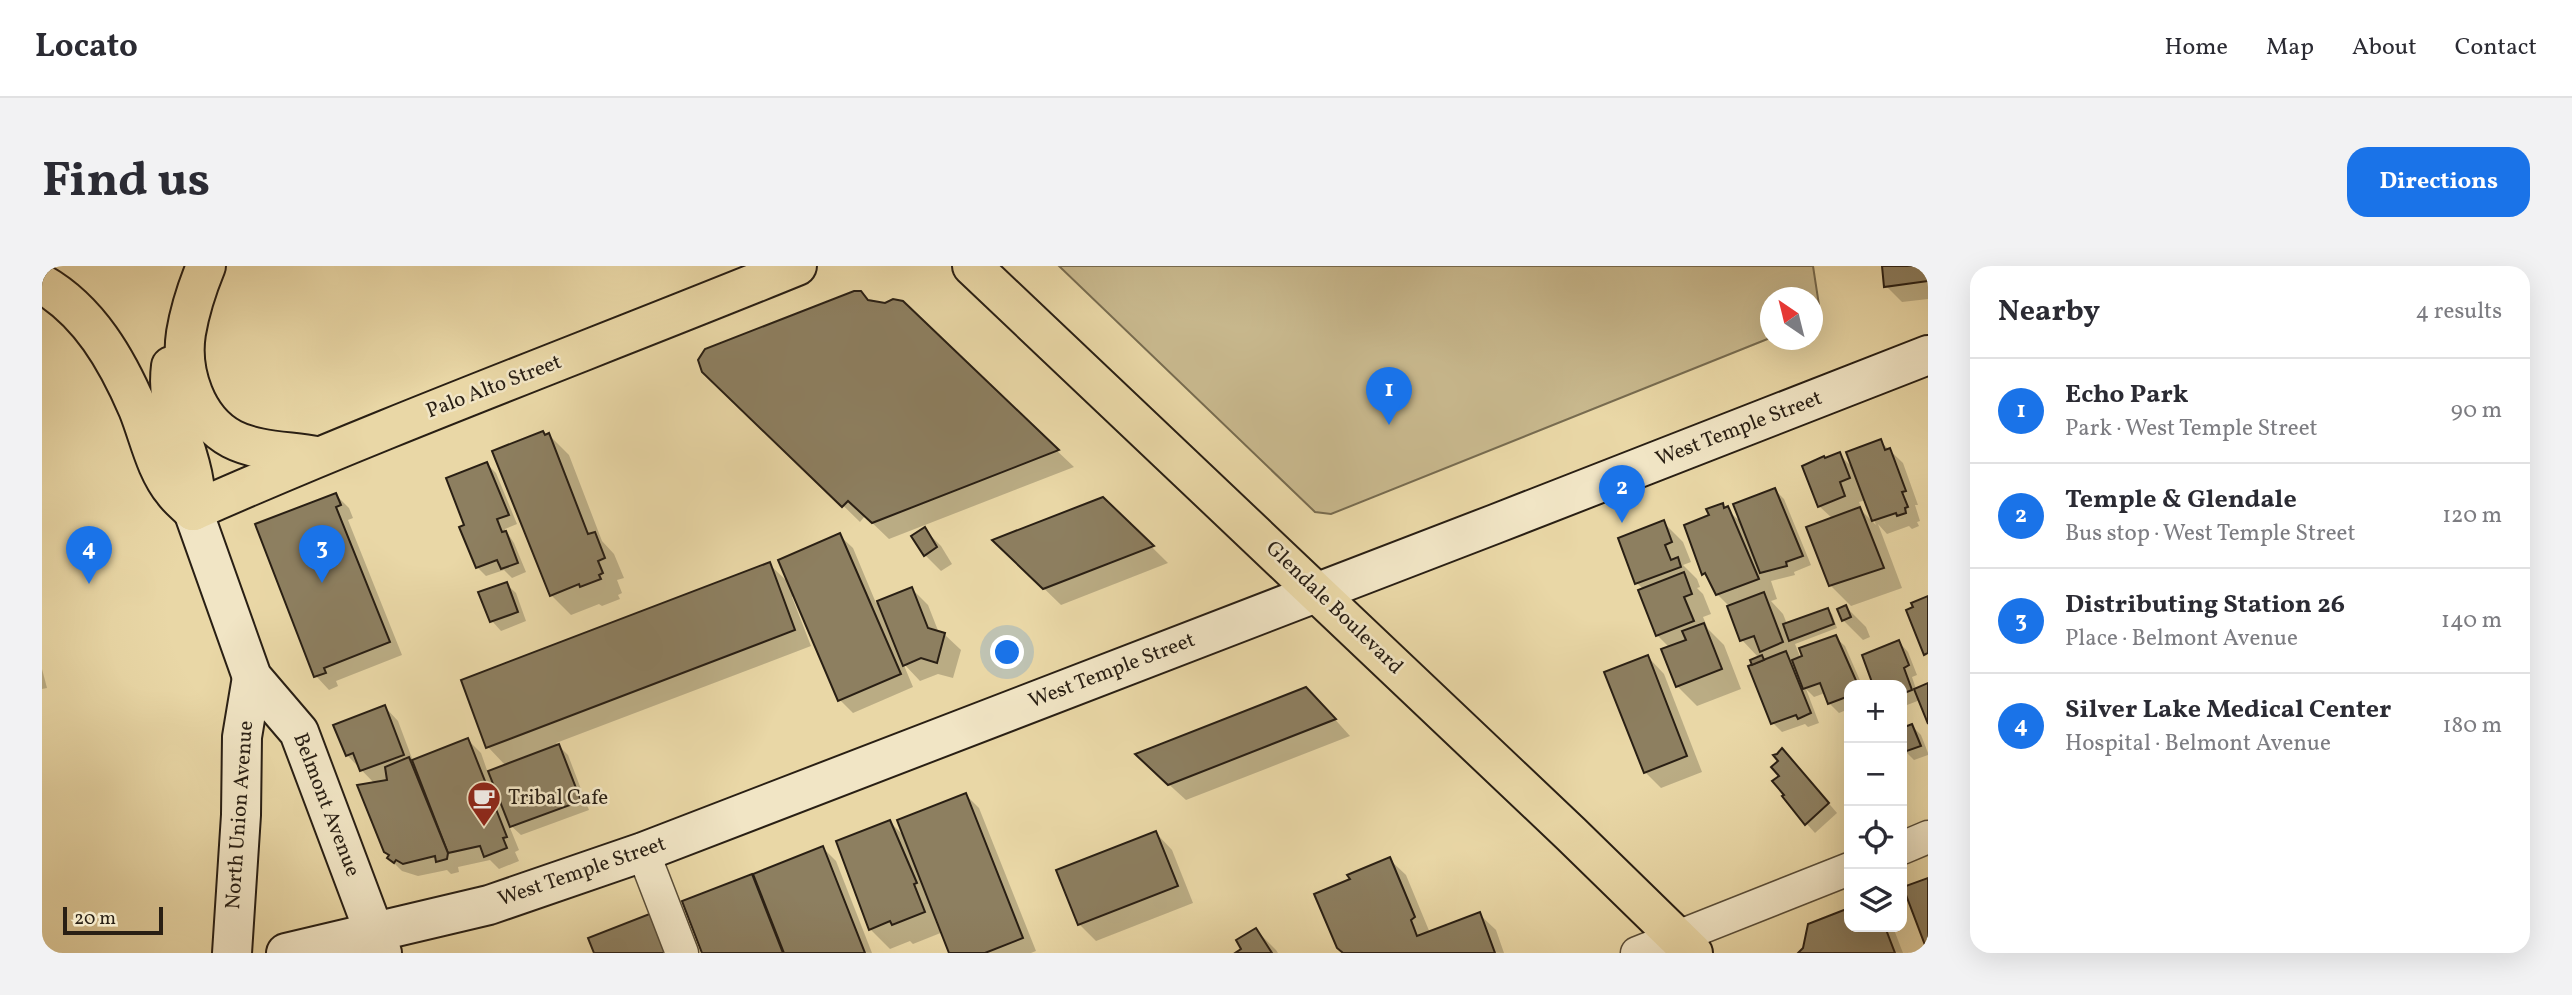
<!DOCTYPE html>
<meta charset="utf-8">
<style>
body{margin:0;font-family:Vollkorn,serif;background:#f2f2f3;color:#2b2b33}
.controls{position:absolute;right:21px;bottom:21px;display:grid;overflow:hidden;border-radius:14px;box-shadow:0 7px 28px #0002}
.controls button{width:63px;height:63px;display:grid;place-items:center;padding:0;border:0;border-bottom:2px solid #e1e1e2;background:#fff;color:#2b2b33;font:35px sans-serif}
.compass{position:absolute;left:1718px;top:21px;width:63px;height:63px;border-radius:50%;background:#fff;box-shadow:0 7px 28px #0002;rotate:325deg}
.scale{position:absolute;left:21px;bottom:18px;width:100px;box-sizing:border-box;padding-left:7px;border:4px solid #291f14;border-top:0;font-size:19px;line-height:24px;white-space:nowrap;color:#291f14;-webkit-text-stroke:5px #f1e5c5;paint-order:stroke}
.you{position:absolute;left:966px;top:387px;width:24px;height:24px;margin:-18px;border:5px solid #fff;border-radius:50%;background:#1a73e8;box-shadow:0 0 0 10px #1a73e833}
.badge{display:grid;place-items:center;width:46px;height:46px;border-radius:50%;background:#1a73e8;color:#fff;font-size:23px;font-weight:700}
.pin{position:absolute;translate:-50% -58px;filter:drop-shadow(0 2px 4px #0008)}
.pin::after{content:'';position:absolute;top:37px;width:24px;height:21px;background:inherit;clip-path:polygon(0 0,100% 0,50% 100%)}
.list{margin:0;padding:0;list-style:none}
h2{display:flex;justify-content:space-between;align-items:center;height:91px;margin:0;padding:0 28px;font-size:30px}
h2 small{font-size:23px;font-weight:400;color:#7c7c81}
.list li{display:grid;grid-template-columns:46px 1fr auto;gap:21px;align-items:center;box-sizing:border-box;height:105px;padding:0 28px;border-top:2px solid #e1e1e2}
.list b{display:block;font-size:26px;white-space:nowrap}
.list p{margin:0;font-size:23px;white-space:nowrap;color:#7c7c81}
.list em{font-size:23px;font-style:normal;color:#7c7c81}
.icon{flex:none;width:38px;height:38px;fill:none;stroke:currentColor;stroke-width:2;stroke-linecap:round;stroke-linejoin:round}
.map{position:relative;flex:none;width:1886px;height:687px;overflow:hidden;border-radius:21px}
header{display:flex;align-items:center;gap:42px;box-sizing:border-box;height:98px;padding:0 35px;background:#fff;border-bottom:2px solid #e1e1e2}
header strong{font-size:33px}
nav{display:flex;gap:38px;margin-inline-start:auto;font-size:24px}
.intro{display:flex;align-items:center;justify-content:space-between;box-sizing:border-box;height:168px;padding:0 42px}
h1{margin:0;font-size:49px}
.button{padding:18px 32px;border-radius:21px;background:#1a73e8;color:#fff;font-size:24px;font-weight:700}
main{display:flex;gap:42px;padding:0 42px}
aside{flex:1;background:#fff;border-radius:21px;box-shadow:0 7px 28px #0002}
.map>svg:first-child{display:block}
.green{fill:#c8b88d;stroke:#786c50;stroke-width:2}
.shadow{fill:#0003;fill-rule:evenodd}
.building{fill:#8d7f60;stroke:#291f14;stroke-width:2}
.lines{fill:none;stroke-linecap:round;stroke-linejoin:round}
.street-casing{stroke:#594d38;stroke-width:35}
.secondary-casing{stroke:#291f14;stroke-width:42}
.primary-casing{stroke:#291f14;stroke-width:42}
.highway-casing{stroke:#291f14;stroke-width:42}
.street{stroke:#f1e5c5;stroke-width:32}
.secondary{stroke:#f1e5c5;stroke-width:38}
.primary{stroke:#e9d7a6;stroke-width:38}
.highway{stroke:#e9d7a6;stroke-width:38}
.labels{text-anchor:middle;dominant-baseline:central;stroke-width:5;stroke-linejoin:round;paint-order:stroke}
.street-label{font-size:21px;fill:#291f14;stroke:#f1e5c5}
.poi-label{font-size:21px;fill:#291f14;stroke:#f1e5c5;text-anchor:start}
</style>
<header>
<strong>Locato</strong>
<nav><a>Home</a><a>Map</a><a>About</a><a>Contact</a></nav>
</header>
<div class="intro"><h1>Find us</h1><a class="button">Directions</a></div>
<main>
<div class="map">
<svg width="1886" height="687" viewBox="0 0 1886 687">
<rect width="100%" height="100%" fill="#e9d7a6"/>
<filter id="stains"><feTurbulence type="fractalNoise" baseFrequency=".00286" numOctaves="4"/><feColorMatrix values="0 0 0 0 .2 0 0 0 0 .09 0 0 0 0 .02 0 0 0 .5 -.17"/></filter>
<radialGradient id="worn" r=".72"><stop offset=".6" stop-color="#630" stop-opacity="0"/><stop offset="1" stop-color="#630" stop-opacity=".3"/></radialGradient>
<polygon class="green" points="1017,0 1771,0 1779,52 1771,55 1770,32 1728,32 1728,72 1289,248 1273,246"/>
<g class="shadow">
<polygon points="1841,0 1886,0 1886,33 1860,36 1844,20"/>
<polygon points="827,36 843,39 860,37 1032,201 847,273 823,250 818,256 659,101"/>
<polygon points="501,167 507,169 527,189 560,275 572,288 582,312 575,314 580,327 576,329 578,333 560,340 557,338 529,349 509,329"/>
<path d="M 1838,175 L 1861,197 L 1876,239 L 1873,239 L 1878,255 L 1875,256 L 1877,260 L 1870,263 L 1867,260 L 1845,268 L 1836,258 L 1860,322 L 1809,340 L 1789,320 L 1767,262 L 1791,253 L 1777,240 L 1783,194 L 1797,188 L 1812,203 ZM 1824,234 L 1834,259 L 1821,246 L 1817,236 Z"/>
<polygon points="445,198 454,207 475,258 463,263 472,277 484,306 470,312 462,304 444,310 435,301"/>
<polygon points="1733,224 1742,233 1769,299 1752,306 1753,309 1729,315 1735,333 1729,335 1741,348 1745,358 1786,344 1790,348 1795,362 1753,378 1759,393 1793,371 1803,380 1820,419 1807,419 1807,443 1797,447 1787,437 1783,427 1772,431 1764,423 1777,457 1766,461 1763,458 1740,466 1731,457 1717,392 1700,374 1686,339 1675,328 1669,315 1662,308 1669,250 1680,239 1701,258"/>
<polygon points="294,229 307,242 311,252 306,254 360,389 294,415 296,420 287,424 274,410 215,259"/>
<polygon points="1061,233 1126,297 1019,339 953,275"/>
<polygon points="1621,256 1641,276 1649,296 1641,299 1655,313 1658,321 1655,322 1661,328 1669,348 1661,351 1666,363 1682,379 1699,423 1655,440 1635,420 1628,382 1615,369 1601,323 1595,317"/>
<polygon points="882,263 899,280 910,298 899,305 883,289"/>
<polygon points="797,269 811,282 834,337 870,323 886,339 897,367 902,368 919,384 911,412 896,408 878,415 861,397 871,421 811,447 798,434 753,329 750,331 769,380 514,477 526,489 547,544 479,569 466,557 477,584 473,586 477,595 457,603 448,594 416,601 417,606 409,608 405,604 376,610 360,605 347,592 348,590 343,585 333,518 305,489 343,441 356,455 371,495 426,474 439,487 446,507 464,500 446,481 727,298 748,318"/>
<polygon points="464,318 474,327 484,355 459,365 450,355"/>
<polygon points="1804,341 1824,361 1828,371 1821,374 1801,354"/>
<polygon points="1857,376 1866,386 1875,409 1870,411 1874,423 1886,419 1886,454 1878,434 1860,441 1860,419 1833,419 1822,390"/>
<polygon points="1606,391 1622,408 1660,506 1619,522 1603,506"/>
<polygon points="0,403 5,422 0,423"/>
<polygon points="1280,439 1308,470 1144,534 1111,504"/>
<polygon points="1870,460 1879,469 1886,487 1886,489 1872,494 1863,485 1860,476 1860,463"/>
<polygon points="1742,485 1795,547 1773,567 1764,557 1739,510 1738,495"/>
<polygon points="924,529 937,542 994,685 989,687 909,687 901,666 871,678 868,675 848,683 828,663 848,556 863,571"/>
<polygon points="1114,567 1130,584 1151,637 1054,675 1037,658"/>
<polygon points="781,582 794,595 830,687 662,687 642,636"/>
<polygon points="1347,593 1364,609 1388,667 1437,648 1454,664 1462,687 1303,687 1310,614"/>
<polygon points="1807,644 1807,661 1851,661 1861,687 1759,687 1763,682 1768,660"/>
<polygon points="1214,664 1234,684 1236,687 1196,687"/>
</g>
<g class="building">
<polygon points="1840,0 1886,0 1886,15 1842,21"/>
<polygon points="812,25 819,25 826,34 843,37 851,33 861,35 1017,184 830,257 806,235 800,241 660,106 656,94 663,83"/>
<polygon points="501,165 503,169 507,167 546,268 553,266 563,292 556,295 561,307 557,309 559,313 538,321 537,318 508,330 450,185"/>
<polygon points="1839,173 1843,184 1848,182 1864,225 1860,226 1866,241 1863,242 1864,247 1855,250 1854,247 1830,255 1804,186"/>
<polygon points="1798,186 1808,212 1798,216 1803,230 1776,241 1760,200 1782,190 1783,192"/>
<polygon points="445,196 467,249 455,253 460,266 464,265 476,297 459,303 455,294 434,302 417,261 422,259 404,212"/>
<polygon points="1733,222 1761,290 1744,296 1745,300 1718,307 1691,238"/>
<polygon points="294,227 299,239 294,241 348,376 282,402 284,407 272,411 213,258"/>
<polygon points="1061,231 1112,280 1001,323 950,274"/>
<polygon points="1681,237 1682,242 1686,240 1717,313 1674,329 1663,307 1660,309 1642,259 1667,249 1664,243"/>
<polygon points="1818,241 1842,302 1787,320 1764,261"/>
<polygon points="1622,254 1630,276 1623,279 1629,294 1636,291 1639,301 1593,318 1576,272"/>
<polygon points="883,261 895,281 882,290 869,270"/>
<polygon points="798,267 859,408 796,435 736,294"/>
<polygon points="728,296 753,364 444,482 419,414"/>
<polygon points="1642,306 1650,328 1642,331 1652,355 1614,370 1596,324"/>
<polygon points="465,316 476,346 448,356 436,326"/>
<polygon points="870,321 886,362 903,367 895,397 879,392 861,400 835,335"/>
<polygon points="1722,326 1741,376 1718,386 1712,370 1698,375 1685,340"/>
<polygon points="1886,330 1886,387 1882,389 1864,344 1871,341 1869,337"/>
<polygon points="1804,339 1809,351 1800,355 1795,343"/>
<polygon points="1786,342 1792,358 1747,375 1741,358"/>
<polygon points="1662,357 1680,403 1634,421 1619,383 1644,374 1640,365"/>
<polygon points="1794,369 1816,419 1807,419 1807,430 1786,438 1778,417 1761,423 1750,394 1760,390 1757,382"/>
<polygon points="1857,374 1867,399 1862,402 1870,424 1860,428 1860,419 1831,419 1820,389"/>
<polygon points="1744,385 1769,447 1756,453 1754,449 1729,458 1706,400"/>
<polygon points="1606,389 1645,490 1602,507 1562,406"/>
<polygon points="1720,389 1722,394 1710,399 1708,394"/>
<polygon points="1886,417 1886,458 1872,423"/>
<polygon points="1264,421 1294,453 1126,519 1093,488"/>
<polygon points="343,439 362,489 318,505 311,487 304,490 291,459"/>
<polygon points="1870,458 1879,480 1862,486 1860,462"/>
<polygon points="426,472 465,571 461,572 465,582 442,591 438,580 406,587 370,494"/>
<polygon points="517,478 539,535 468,561 446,505"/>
<polygon points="1740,482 1787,537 1763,559 1740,530 1742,529 1730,515 1737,510 1729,501 1736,495 1731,489 1735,488"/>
<polygon points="367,491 406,587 405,593 394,596 393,590 361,598 354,594 352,597 345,592 347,589 342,586 315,519 345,514 343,501"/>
<polygon points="924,527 981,672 943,687 907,687 855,554"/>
<polygon points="848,554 875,617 872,618 883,646 850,659 848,655 827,664 794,575"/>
<polygon points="1114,565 1136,620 1036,659 1014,604"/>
<polygon points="781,580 823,687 742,687 711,608"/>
<polygon points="1348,591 1373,651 1369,654 1375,670 1438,646 1453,687 1301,687 1295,682 1272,628 1308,613 1305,609"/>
<polygon points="710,608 741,687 660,687 640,635"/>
<polygon points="1886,612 1886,687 1861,621"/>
<polygon points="1807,642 1807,661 1843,661 1853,687 1756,687 1761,682 1766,658"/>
<polygon points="610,647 626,687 552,687 546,672"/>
<polygon points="1214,662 1230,687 1193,687 1199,683 1194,674"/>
</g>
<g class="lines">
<g class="street-casing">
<g id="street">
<polyline points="1860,582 1886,571"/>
<polyline points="601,586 640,687"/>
<polyline points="1595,687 1807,603"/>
</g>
</g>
<g class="secondary-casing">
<g id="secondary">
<polyline points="151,245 210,411 257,466 340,687"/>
<polyline points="190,687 199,549 200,471 210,411"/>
<polyline points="244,687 447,639 601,586 1453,258 1886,89"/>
</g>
</g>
<g class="primary-casing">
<g id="primary">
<polyline points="930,0 1529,568 1651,687"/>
<path d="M 151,245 C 350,157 554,82 755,0"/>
</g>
</g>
<g class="highway-casing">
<g id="highway">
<path d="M 164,0 C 155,22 148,43 144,67 C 138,106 154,154 190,173 C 215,186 248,185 274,190"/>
<path d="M 0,18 C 47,45 75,94 96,143 C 107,170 113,203 132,226 C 137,233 145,239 151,245"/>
<path d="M 129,100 C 123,147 146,175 152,217 C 153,226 152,236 151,245"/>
</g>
</g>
<use href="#street" class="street"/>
<use href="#secondary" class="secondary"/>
<use href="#primary" class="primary"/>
<use href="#highway" class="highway"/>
</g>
<defs>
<g id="cafe-pin" transform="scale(1.75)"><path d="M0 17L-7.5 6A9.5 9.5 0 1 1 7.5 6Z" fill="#8f2418" stroke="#f1e5c5"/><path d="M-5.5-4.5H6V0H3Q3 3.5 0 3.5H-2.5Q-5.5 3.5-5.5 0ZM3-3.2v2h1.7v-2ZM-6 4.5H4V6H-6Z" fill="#fff"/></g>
</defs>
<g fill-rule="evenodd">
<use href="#cafe-pin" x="442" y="532"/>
</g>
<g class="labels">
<g class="street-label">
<text transform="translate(452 121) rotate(-21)">Palo Alto Street</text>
<text transform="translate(1697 163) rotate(-21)">West Temple Street</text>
<text transform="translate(1292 342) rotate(44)">Glendale Boulevard</text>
<text transform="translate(1070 405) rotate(-21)">West Temple Street</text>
<text transform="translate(284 539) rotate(69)">Belmont Avenue</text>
<text transform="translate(198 549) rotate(-86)">North Union Avenue</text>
<text transform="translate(540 606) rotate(-19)">West Temple Street</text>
</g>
<g class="poi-label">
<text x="466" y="532">Tribal Cafe</text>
</g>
</g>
<rect width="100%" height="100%" filter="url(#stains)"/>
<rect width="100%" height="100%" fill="url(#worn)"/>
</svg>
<div class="controls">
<button>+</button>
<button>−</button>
<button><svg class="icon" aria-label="locate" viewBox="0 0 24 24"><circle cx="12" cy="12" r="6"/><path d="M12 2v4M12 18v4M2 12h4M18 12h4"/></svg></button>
<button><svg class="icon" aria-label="layers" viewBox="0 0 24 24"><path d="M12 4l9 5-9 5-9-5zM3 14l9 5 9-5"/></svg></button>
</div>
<svg class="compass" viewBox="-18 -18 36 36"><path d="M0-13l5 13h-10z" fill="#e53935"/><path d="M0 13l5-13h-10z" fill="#7c7c81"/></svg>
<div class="scale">20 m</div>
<div class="you"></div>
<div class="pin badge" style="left:1347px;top:159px">1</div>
<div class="pin badge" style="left:1580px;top:257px">2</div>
<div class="pin badge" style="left:280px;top:317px">3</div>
<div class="pin badge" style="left:47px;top:318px">4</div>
</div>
<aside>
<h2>Nearby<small>4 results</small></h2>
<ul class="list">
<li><span class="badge">1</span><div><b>Echo Park</b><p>Park · West Temple Street</p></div><em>90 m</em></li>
<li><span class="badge">2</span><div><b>Temple &amp; Glendale</b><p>Bus stop · West Temple Street</p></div><em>120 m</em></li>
<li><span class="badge">3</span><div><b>Distributing Station 26</b><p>Place · Belmont Avenue</p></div><em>140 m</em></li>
<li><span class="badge">4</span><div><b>Silver Lake Medical Center</b><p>Hospital · Belmont Avenue</p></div><em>180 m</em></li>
</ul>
</aside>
</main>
